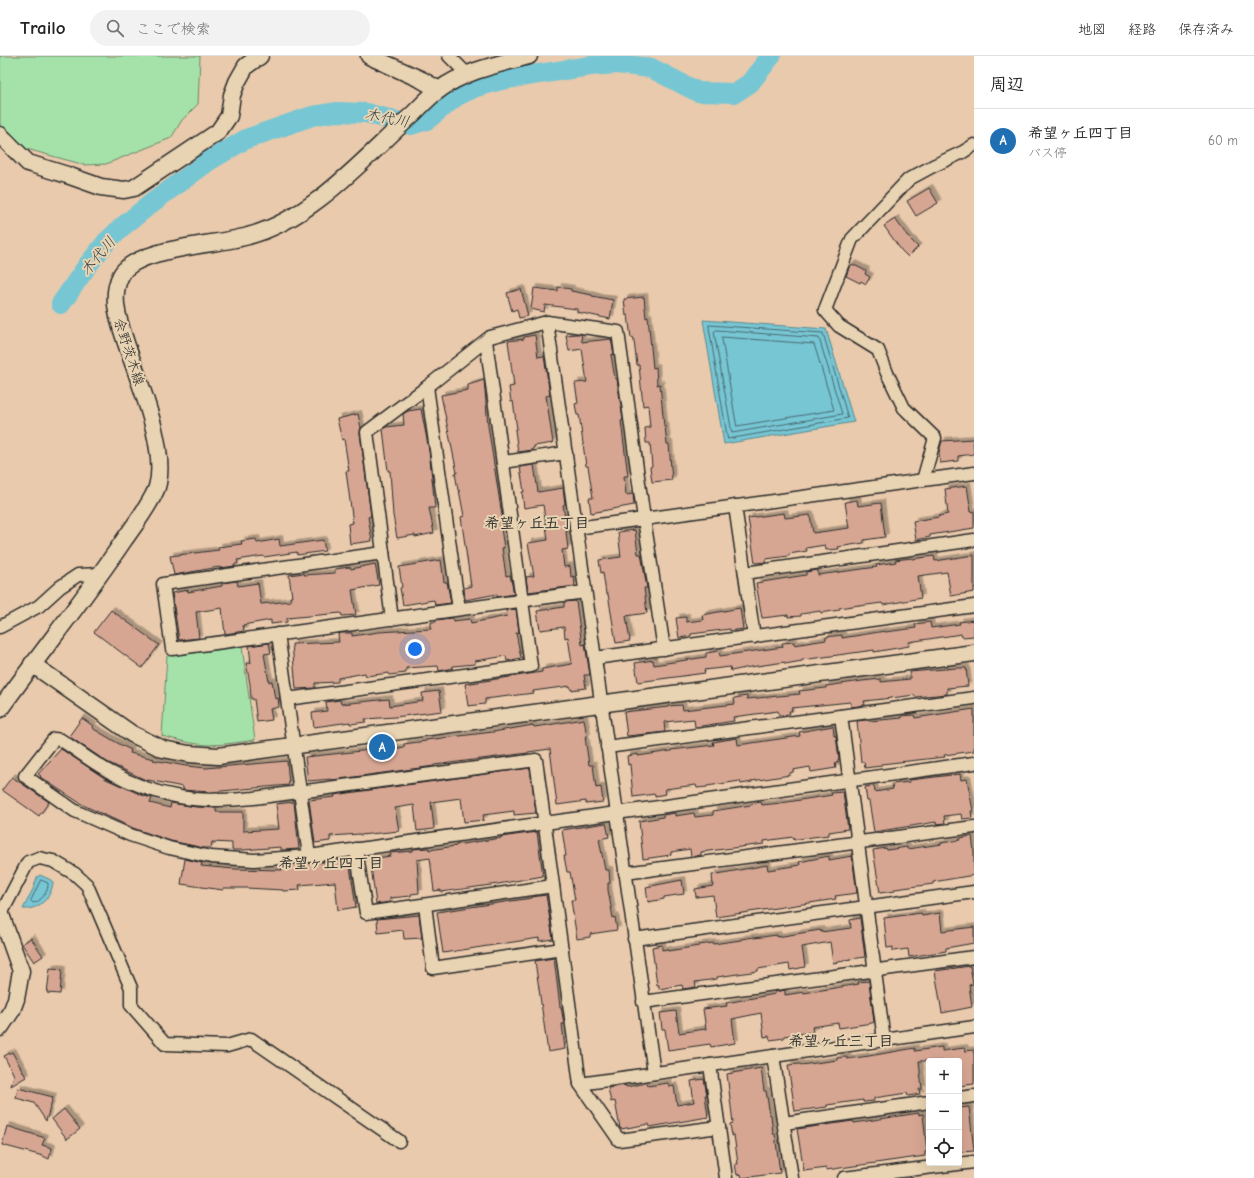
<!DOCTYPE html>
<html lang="ja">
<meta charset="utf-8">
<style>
body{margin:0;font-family:"Comic Neue","Klee One",sans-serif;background:#f2f2f2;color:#222}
.controls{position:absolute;right:12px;bottom:12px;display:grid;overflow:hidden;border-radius:4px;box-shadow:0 4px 16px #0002}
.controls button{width:36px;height:36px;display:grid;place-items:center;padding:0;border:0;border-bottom:1px solid #e0e0e0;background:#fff;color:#222;font:20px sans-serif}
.you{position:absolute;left:415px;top:593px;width:14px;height:14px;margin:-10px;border:3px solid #fff;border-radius:50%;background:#1a73e8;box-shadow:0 0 0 6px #1a73e833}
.badge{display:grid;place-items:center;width:26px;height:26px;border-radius:50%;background:#1f6fb2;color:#fff;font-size:13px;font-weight:700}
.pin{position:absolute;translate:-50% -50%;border:2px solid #fff;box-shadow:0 1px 4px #0006}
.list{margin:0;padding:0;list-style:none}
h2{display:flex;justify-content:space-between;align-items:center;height:52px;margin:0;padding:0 16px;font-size:17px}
h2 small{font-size:13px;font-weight:400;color:#767676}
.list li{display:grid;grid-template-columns:26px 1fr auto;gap:12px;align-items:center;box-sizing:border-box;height:64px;padding:0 16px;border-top:1px solid #e0e0e0}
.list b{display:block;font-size:15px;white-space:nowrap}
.list p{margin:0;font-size:13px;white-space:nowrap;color:#767676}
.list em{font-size:13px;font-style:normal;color:#767676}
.icon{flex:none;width:22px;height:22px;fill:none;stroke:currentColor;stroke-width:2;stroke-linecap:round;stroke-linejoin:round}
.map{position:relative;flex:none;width:974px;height:1122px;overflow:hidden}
header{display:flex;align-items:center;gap:24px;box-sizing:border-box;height:56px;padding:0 20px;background:#fff;border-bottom:1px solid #e0e0e0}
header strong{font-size:19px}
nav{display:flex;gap:22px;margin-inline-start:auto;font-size:14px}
.search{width:280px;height:36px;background:#f2f2f2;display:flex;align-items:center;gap:10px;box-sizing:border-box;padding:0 14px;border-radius:22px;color:#767676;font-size:15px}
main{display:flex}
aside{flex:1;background:#fff}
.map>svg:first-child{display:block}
.green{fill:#a5e2a9;stroke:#68866a}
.water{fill:#77c6d4;stroke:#598890}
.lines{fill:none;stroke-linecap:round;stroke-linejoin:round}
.shore{stroke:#49696f;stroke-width:1}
.river{stroke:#77c6d4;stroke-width:20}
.building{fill:#d7a693;stroke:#2b2b2b;filter:url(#shadow)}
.street-casing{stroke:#2b2b2b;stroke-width:15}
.secondary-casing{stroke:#2b2b2b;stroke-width:19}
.street{stroke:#e8d3b2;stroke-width:12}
.secondary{stroke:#e8d3b2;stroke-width:16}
.labels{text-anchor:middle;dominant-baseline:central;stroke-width:4;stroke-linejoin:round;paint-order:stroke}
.street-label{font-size:14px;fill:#2b2b2b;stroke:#e8d3b2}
.water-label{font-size:15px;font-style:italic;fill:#364244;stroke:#e8d3b2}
.neighbourhood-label{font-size:15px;font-weight:bold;fill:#2b2b2b;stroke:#e8d3b2}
</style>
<header>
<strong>Trailo</strong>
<div class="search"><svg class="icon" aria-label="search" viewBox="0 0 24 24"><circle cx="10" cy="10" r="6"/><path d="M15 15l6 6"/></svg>ここで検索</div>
<nav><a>地図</a><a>経路</a><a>保存済み</a></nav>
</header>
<main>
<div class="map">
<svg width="974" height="1122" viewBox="0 0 974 1122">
<defs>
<filter id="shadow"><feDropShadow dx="3.5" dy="-3.5" stdDeviation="0" flood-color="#0004"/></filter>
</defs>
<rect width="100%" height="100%" fill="#e9caac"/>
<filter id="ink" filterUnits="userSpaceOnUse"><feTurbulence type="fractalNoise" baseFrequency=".025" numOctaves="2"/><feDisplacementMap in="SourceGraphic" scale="8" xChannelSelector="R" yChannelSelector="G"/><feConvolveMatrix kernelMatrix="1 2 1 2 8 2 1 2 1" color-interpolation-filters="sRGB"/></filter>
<g filter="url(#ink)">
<g class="green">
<polygon points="0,0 200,0 198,48 182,64 171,82 106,108 85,109 23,92 0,68"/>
<path d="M 242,591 L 255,684 C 240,686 224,689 208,689 C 192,688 177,684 162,680 L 167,600 Z"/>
</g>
<g class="water">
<polygon points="703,264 826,273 854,366 724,388"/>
<path d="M 40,819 L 51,824 L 53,827 C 51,842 39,854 23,853 L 34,831 L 37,821 Z"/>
</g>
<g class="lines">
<g class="shore">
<polygon points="709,269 823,277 848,362 728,383"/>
<polygon points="717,274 819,282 842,358 732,377 714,276"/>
<polygon points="722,281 814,288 834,354 737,370"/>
<path d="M 41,824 L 48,827 C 49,835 41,846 33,847 L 31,845 Z"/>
</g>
<polyline class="river" points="61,248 87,210 107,185 122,171 153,146 209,105 246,83 312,60 336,56 366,57 411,69 427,64 457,40 476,31 501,24 590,10 617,8 651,12 698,36 735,37 750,27 771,0"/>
</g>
<g class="building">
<polygon points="929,132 938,147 916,160 907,145"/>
<polygon points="895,163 909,182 918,191 908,201 901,194 884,170"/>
<polygon points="852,208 866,215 865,218 870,221 866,228 861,225 860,227 846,220 850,210 851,210"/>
<polygon points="558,231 571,233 571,235 592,239 592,240 613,244 610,263 577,256 577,253 545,249 544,256 531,253 534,232 558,235"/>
<polygon points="521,233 528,260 519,262 517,253 512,255 507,237"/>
<polygon points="644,241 646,262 648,261 653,312 656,311 657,329 660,328 664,370 665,370 667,388 669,388 672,424 652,426 650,411 652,410 650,387 646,387 645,372 650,371 648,349 643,350 639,309 637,309 634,285 633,281 631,282 628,259 626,260 624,243"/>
<polygon points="576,278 581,278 582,286 611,283 614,298 611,299 615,323 617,323 623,364 621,365 628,420 624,420 626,439 633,438 634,449 591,457 589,442 593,442 588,410 586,410 580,365 579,359 577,359 575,348 578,347 575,327 587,326 582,293 569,295 566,279"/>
<polygon points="535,279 538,301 544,300 550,339 546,340 553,387 534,390 534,392 532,393 532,394 518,396 515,374 517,373 513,345 511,346 509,331 514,330 508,285 524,283 524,281"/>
<polygon points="484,324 488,370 503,466 500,466 504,492 502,492 506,520 510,519 514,538 497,541 497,538 465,544 464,532 471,530 461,461 464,460 459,434 458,434 455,417 457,417 441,339 468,334 468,329"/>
<polygon points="421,353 429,394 433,432 435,452 429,452 434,477 415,481 415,479 397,482 393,459 390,415 388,415 383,373 386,371 404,369 403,358 408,355"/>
<polygon points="358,358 361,372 360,377 371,460 368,461 372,485 350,488 348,468 353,467 346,415 349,415 344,383 342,384 337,363"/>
<polygon points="973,383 974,398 958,400 958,405 940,407 939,396 942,385"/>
<polygon points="534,409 538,436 563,432 565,448 563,449 567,476 566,476 568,493 562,494 564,511 570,510 571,521 574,520 575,530 528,536 526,521 534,520 528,487 548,484 543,449 524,452 522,436 524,436 520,411"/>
<polygon points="967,430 971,456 974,455 974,472 930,479 930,481 916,484 913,465 939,461 939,460 948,458 945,433"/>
<polygon points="857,444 858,450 881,447 885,481 864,484 864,487 838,491 839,493 826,494 825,489 806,492 807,495 789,498 789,500 766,503 766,506 755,507 748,462 784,457 785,462 810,459 813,477 849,472 845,446"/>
<polygon points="635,474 638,498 641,498 647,532 644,532 647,557 626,560 630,585 616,587 608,538 606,538 603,516 601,517 599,504 621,501 618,476"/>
<polygon points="256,483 257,487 279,483 280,490 323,484 325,495 297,499 297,496 264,501 263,500 237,504 238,508 235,508 235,510 220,512 219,511 174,519 170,500 219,494 218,491 242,488 241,485"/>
<polygon points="974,499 974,536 951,540 947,516 918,520 921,542 883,549 882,547 859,550 859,549 839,552 839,554 821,557 820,555 801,558 801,560 788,561 788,559 762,562 756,527 806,519 806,516 818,514 818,519 877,511 876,509 896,506 895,504 912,502 912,503 934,500 935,505"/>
<polygon points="441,504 444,526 447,526 451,547 435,549 434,544 403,549 400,532 402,531 399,511"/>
<polygon points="375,508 379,529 352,534 356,559 342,560 341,557 287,562 287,566 271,568 271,564 243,569 244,575 225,578 222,552 196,556 199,582 179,584 172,537 188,534 188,536 222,530 222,527 237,525 238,530 258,527 261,548 291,545 290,541 292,541 289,519 304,517 304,519 335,517 335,513 350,511 351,513"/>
<polygon points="576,545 582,589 585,588 590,619 584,619 586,632 571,634 570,630 533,635 534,637 485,643 485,648 468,650 465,628 542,616 542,613 572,608 568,581 565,582 564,571 540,574 537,555 564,551 564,546"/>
<polygon points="740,552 743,573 730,575 730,573 691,578 691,580 679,582 676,562 686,561 686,566 703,564 702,559"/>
<polygon points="516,553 519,576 516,577 521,602 507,605 506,600 475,605 475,608 453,610 453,612 439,615 438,610 406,612 406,617 389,619 389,617 366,620 365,617 338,622 338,626 315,627 315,632 296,633 292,588 339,586 338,578 341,577 352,577 352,580 379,576 431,573 431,566 436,566 436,564 453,562 453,565 470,563 471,567 507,560 506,554"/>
<polygon points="111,554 159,589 142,612 94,576"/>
<polygon points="974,564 974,580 962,581 961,578 909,586 909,590 874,596 874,594 802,604 802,605 785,608 785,606 750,611 731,615 730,611 704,614 705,617 638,626 635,607 653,604 654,609 706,601 706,597 719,595 720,600 783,591 782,587 794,586 794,589 826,584 826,581 842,579 842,582 885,575 885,576 916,572 915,568 930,566 931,572 960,568 959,566"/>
<polygon points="269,587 271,597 264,598 269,626 272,625 275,643 278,642 279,651 270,653 272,664 257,666 254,643 251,643 250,628 246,607 251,607 249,590"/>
<polygon points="956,612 966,612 968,630 947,632 947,638 915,641 915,639 883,643 864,645 865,649 851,651 850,646 791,652 792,655 789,655 790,658 779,659 778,655 733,661 734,665 695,671 694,663 664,666 665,676 627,680 624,656 668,651 668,650 682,649 683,654 735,648 734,642 747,640 747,643 800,638 799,635 826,632 826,630 862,625 881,623 881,626 910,623 910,616"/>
<polygon points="439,635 442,655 395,661 365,663 366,666 350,668 350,666 314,671 312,657 327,655 326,646 340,644 341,648 389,643 390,650 423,645 422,637"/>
<polygon points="974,653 974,695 944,699 945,701 881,708 881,710 865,712 864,706 861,706 857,665 866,664 870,665 902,662 902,660 914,659 915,662"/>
<polygon points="82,662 93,670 92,672 121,689 131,694 130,697 154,703 153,704 186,710 206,712 287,705 289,729 210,736 183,734 183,731 148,724 148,725 107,706 70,681 69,680"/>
<polygon points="584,663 587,681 585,681 589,709 593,709 596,732 601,731 603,746 586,748 586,745 557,749 550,693 528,696 528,697 434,709 434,710 332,724 332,723 308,725 305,701 371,694 371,697 404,691 404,688 426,685 426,684 493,676 533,669 534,671 548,669"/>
<polygon points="833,670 834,680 836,680 839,703 838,703 838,706 835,707 836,712 811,716 810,711 793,714 793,716 790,717 790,719 752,725 752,726 741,728 740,725 707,730 707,731 697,732 696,729 665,733 666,738 655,740 655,738 633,741 630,708 628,709 627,700 638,698 638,700 671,695 671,694 714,689 713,686 737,682 738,689 800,680 799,676"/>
<polygon points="61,693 106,723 144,740 152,742 150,747 170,752 171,747 196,751 216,752 216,756 243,756 243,775 279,773 276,748 294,746 299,793 281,794 281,791 243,794 232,794 232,787 212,786 211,792 204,792 171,785 133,772 83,749 40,721 41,720 38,718"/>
<polygon points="530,712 536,757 514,759 514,755 483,759 484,764 464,766 461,742 431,746 434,773 417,775 414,749 395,752 399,775 360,779 360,778 330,780 330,785 315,787 309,744 335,741 334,739"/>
<polygon points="960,718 961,724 967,723 973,755 971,755 972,762 962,763 961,758 944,760 945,767 936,768 936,766 874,776 869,745 867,745 865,731 874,730 875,736 893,733 892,728 910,726 910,724"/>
<polygon points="12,721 49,746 39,760 2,734"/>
<polygon points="843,736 848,773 829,776 829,779 804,782 794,784 793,781 764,785 764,788 701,796 701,799 691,801 690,793 671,796 671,799 643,803 639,765 663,761 663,759 675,757 675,760 694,757 695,761 713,759 713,755 751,749 751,748 761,746 762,749 781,747 832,739 831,737"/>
<polygon points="606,767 609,781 599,783 605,814 609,814 610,827 608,827 608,834 613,862 615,861 617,874 590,878 590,881 577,883 571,844 575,844 570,816 567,816 564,800 566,800 562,774"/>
<polygon points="537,776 543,820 498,828 441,836 441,834 434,835 430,802 417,804 419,837 411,838 411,840 390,842 390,846 376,848 370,803 391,800 390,797 413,795 413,793 429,792 429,794 456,790 456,789 501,782 501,781"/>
<polygon points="972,780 974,796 974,819 933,826 933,828 895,833 895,835 880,837 873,794 886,792 887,794 907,791 907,793 942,788 941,787 960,784 960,782"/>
<polygon points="829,800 829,804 852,800 857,837 835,840 836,843 716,861 713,839 696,841 695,833 713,830 712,819 767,809 768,814 800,809 799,806"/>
<polygon points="185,803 202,807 201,810 234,813 282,814 283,809 349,804 356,851 338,854 335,826 299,829 300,834 283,835 283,834 246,832 224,832 223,834 181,828"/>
<polygon points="682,824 684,838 664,841 664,843 648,846 646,831"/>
<polygon points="546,839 553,883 539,885 539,882 443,897 437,856 532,842 532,841"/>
<polygon points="921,857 922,860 940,857 942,875 974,871 974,887 946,892 946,895 909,901 908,893 893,895 893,891 887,892 884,862"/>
<polygon points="419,859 422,882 404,883 403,874 378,877 377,863"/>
<polygon points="860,862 865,901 844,904 844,905 833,907 830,886 802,891 805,911 790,914 789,908 758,913 758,915 717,921 717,923 695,926 696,931 683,933 682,929 659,933 659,929 657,929 652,891 662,889 662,894 667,893 668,895 699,890 699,889 713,887 713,888 741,884 741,883 754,881 754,882 777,879 777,881 820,874 821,876 851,872 850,864"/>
<polygon points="31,882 43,900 34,906 22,888"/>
<polygon points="554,902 560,951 561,951 564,968 562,968 565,993 548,996 535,905"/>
<polygon points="970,910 973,928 969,929 972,951 942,957 935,915"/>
<polygon points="50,912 62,913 60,938 47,937"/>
<polygon points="869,925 874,966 872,967 839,972 838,967 812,971 813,976 784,980 784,982 770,984 769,980 764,981 761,957 732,963 735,987 711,991 710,988 668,994 665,973 662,973 660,957 676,955 679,977 698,974 706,973 703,953 727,950 726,947 775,938 775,936 785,934 785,939 804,936 804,937 859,928 858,926"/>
<polygon points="942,991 942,995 964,992 965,995 974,994 974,1028 959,1030 959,1005 919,1005 922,1033 919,1033 920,1038 908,1040 907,1037 874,1042 874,1045 863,1046 863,1044 827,1049 827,1051 795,1055 788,1009 800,1008 801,1009 837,1004 837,1002 847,1001 847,1003 869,1000 915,992 915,995"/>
<polygon points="12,996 26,1021 11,1030 14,1019 4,1000"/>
<polygon points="761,1012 764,1035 766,1035 770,1059 771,1059 773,1078 775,1078 780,1117 742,1122 741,1118 737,1119 735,1108 738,1108 734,1079 732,1080 730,1068 733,1067 727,1018"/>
<polygon points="704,1023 707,1039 705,1039 708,1061 650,1071 649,1068 621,1073 620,1072 615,1045 611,1046 608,1032 625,1029 626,1031 647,1027 648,1030 668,1027 669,1031 674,1030 677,1049 694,1046 691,1025"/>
<polygon points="18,1032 53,1041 46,1065 34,1047 16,1042"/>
<polygon points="969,1051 974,1095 961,1096 959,1077 959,1052"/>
<polygon points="64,1053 80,1073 67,1083 52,1063"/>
<polygon points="919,1057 919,1059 923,1058 927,1095 925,1096 925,1100 826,1114 826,1112 804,1115 797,1073 853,1065 854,1067"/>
<polygon points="7,1070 45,1082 42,1089 52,1092 49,1103 43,1100 2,1089"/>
</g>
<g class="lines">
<g class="street-casing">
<g id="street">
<polyline points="449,0 467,18"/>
<polyline points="547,266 654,1017"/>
<polyline points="427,331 459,553"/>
<polyline points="503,406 566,397"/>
<polyline points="923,424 935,382 904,352 887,317 878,294 839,270 825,254 852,183 909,123 933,110 963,96 974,89"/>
<polyline points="735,450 754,581"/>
<polyline points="576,472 644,463 664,593"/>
<polyline points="383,497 163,528 172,593 585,536"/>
<polyline points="745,517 974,484"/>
<polyline points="392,563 367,376 427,331 490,281 547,266 618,276 644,463 974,417"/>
<polyline points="0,571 39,550 60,531 78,519 101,518"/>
<polyline points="278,578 309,800"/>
<polyline points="595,602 974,550"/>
<polyline points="287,643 531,610 486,285"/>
<polyline points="841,660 884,984"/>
<polyline points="607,691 974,642"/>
<polyline points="356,793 366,857 553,830"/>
<polyline points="625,817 974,771"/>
<polyline points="425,849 433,912 562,893"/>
<polyline points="1,858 28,806 39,802 53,805 75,818 87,829 131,932 131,949 165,988 227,990 251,983 399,1085"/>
<polyline points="634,883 974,836"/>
<polyline points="643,946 974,901"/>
<polyline points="773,1000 792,1122"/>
<polyline points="710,1009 726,1122"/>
<polyline points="580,1028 974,971"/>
<polyline points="959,1042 974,1040"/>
<polyline points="784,1067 929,1046"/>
<path d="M 719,1071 L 619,1084 L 580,1028 L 536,704 L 254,742 C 200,748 158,742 110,716 C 93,707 77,694 61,684 L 54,683 L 25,720 L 75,755 L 130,779 L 169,792 L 211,801 L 254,804 L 309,800 L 974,707"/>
<polyline points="844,1122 974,1106"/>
</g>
</g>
<g class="secondary-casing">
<g id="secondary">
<polyline points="369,0 422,24 439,34"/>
<polyline points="0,79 28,107 67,119 101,131 124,134 134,132 218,76 229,60 232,39 237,26 246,10 260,0"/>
<polyline points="32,608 132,678 163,693 189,698 218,700 974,597"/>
<path d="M 0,653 C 41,596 85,542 124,484 C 134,470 152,446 157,431 C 168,394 139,326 127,290 C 120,268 109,242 121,219 C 136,191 219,189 248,180 C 314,162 364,102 414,57 C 422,49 430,40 439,34 C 464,15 499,8 529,0"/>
<polyline points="0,856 21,915 16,943 12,954 0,972"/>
</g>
</g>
<use href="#street" class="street"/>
<use href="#secondary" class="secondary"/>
</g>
</g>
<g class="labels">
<g class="street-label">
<text transform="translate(129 296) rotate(72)">余野茨木線</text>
</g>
<g class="water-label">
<text transform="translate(387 62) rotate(11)">木代川</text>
<text transform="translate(98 200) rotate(-50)">木代川</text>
</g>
<g class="neighbourhood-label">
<text x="537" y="467">希望ヶ丘五丁目</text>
<text x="331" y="807">希望ヶ丘四丁目</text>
<text x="841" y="985">希望ヶ丘三丁目</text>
</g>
</g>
</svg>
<div class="controls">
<button>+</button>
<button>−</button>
<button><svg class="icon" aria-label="locate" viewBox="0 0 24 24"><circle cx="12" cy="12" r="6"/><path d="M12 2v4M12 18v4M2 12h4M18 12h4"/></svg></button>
</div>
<div class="you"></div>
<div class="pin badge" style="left:382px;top:691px">A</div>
</div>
<aside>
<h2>周辺<small></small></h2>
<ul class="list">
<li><span class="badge">A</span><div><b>希望ヶ丘四丁目</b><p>バス停</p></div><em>60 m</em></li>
</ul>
</aside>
</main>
